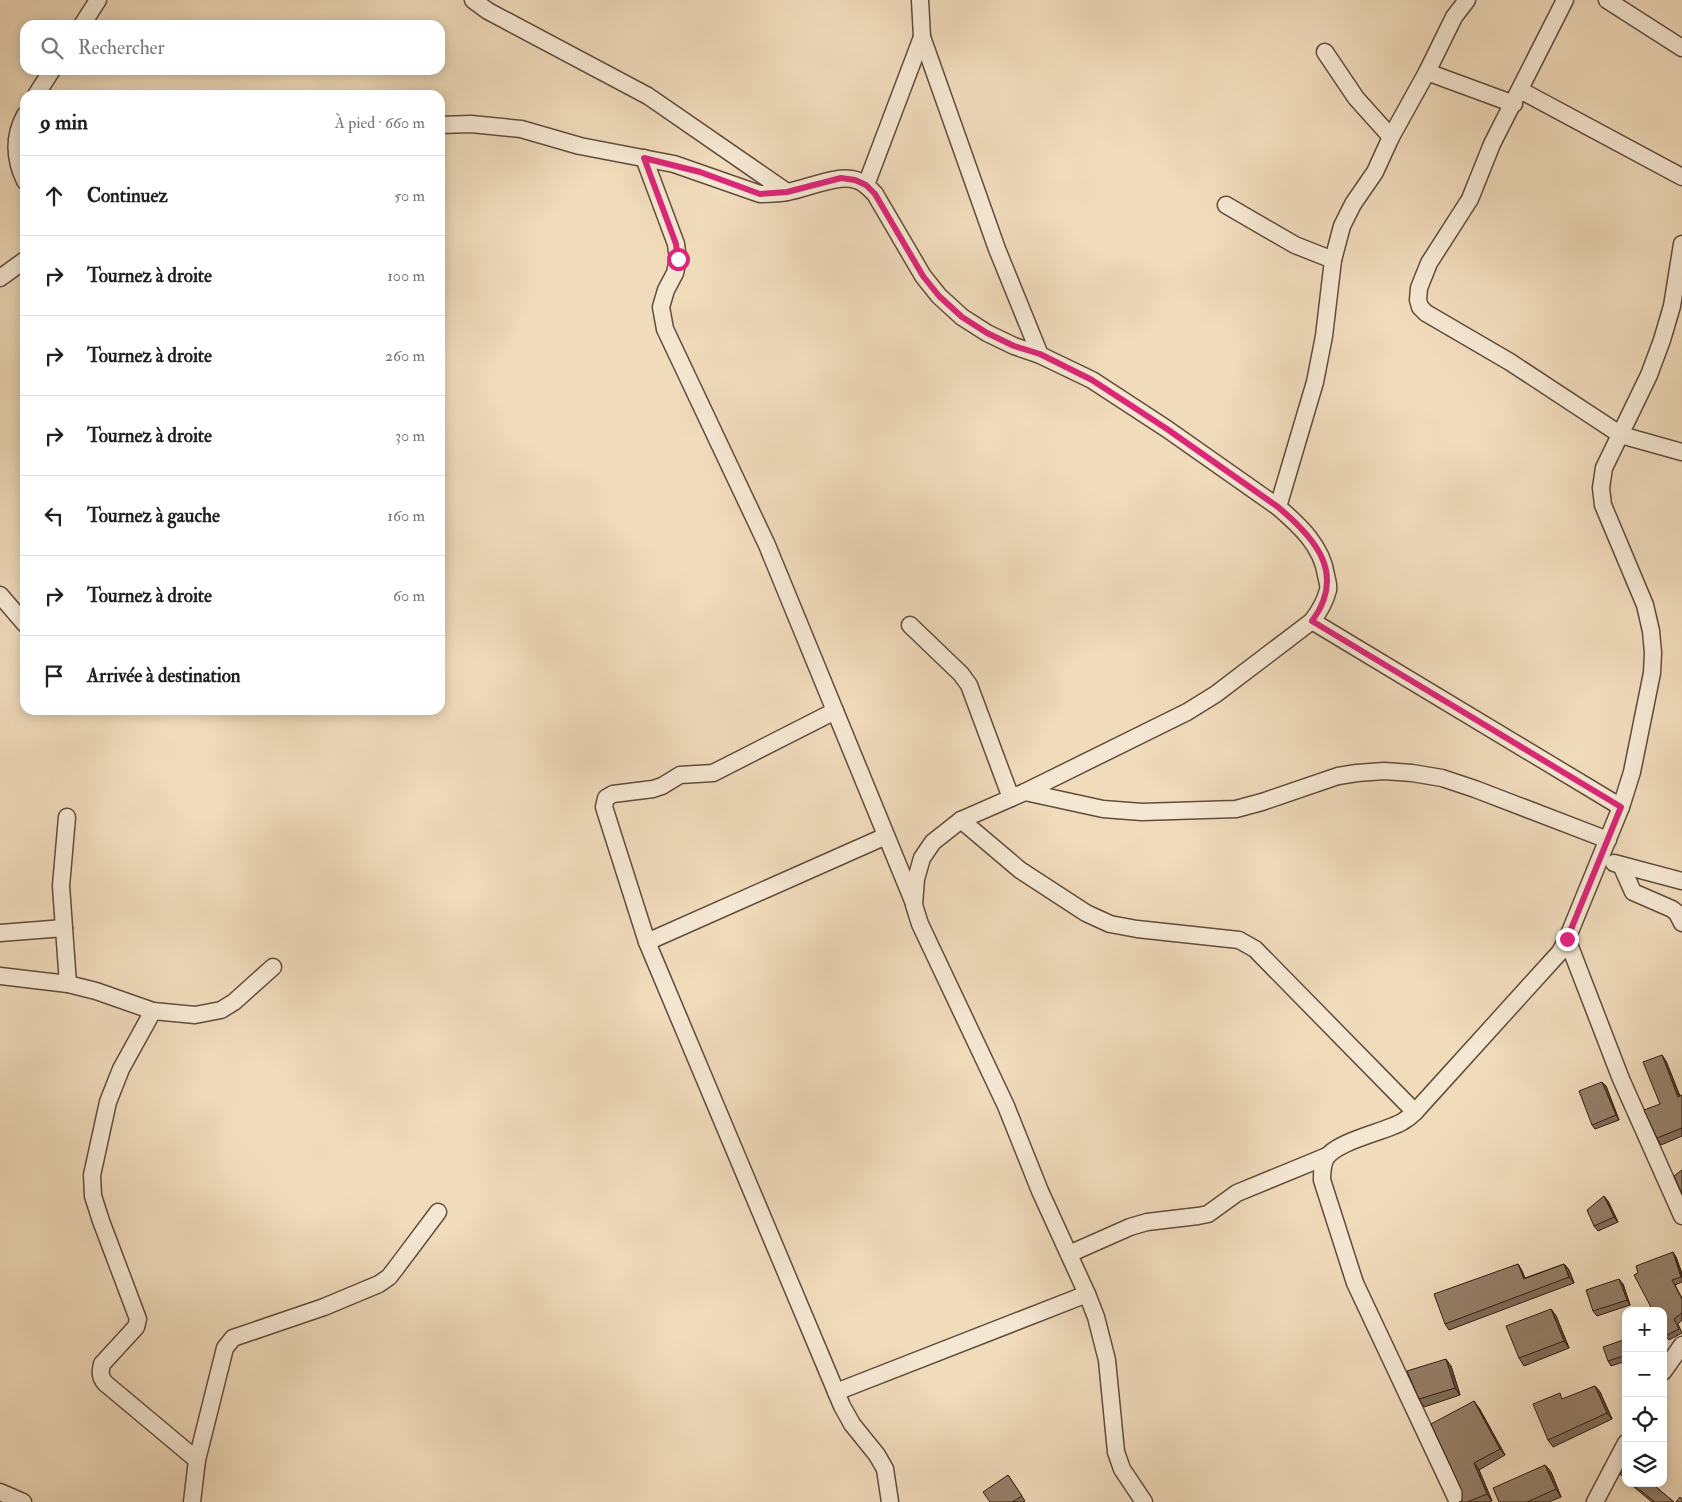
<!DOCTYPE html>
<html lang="fr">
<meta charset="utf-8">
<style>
body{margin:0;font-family:"IM FELL Double Pica",serif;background:#f6f6f6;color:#202124}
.controls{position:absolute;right:15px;bottom:15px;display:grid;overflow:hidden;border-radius:10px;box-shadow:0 2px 12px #0003}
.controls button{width:45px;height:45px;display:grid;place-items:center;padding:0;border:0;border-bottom:1px solid #e0e0e0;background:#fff;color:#202124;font:25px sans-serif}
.stop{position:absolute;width:15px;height:15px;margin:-11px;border:4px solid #db2777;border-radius:50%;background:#fff}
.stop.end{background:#db2777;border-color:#fff;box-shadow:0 1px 5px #0008}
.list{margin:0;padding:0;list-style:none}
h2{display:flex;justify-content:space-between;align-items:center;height:65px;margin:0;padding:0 20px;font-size:21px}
h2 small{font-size:16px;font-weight:400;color:#757577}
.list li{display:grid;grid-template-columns:32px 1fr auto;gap:15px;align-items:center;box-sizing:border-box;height:80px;padding:0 20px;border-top:1px solid #e0e0e0}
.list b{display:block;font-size:19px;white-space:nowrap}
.list em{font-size:16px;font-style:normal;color:#757577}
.icon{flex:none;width:28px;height:28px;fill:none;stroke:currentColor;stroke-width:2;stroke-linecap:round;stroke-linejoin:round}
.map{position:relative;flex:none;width:1682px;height:1502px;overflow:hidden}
.search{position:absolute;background:#fff;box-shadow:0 2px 12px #0003;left:20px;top:20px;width:425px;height:55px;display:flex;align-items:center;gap:12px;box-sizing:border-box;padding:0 18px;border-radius:15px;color:#757577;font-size:19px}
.panel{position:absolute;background:#fff;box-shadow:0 2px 12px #0003;left:20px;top:90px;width:425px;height:625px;border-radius:15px}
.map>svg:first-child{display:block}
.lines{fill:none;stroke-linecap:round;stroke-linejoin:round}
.minor-casing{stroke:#624c3c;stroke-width:19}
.minor{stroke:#f5e8d3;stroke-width:16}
.wall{fill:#806e5b;stroke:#331d12}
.shaded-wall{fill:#685a4a;stroke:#331d12}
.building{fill:#95806a;stroke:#331d12}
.route{stroke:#db2777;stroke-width:6}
</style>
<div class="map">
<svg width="1682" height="1502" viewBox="0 0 1682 1502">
<rect width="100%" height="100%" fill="#f0dbbb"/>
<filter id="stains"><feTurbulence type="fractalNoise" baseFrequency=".004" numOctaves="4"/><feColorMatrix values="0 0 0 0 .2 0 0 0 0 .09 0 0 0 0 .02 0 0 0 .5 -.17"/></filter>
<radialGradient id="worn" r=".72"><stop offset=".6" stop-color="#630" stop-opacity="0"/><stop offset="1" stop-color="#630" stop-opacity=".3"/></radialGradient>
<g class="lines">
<g class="minor-casing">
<g id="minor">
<polyline points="473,0 488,11 648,96 787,192"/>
<polyline points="920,0 922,37 997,249 1040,355"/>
<polyline points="1565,0 1492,144 1470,199 1429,263 1419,288 1418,300 1420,307 1426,313 1510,362 1621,435 1682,452"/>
<polyline points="1607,0 1682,48"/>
<polyline points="82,25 98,0"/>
<polyline points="1325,52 1356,98 1391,137"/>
<polyline points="1427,72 1514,104"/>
<polyline points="1520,90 1682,177"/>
<polyline points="36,95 52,70"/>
<path d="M 25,115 C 13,137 14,158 25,181"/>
<path d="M 440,125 L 471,124 L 521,129 L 580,146 L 674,164 L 760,194 C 769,194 778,194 787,192 C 806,189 837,174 856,180 C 864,182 869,188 875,194 L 923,276 L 939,296 L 962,317 L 987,333 L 1014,346 L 1040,355 L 1092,380 L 1167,429 L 1278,507 C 1299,525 1322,546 1326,575 C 1327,580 1329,585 1328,590 C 1325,602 1319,612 1312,621 L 1216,694 L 1187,712 L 1025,792 L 961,820 L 933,842 L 922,858 L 916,879 L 914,905 L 920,924 L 1006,1106 L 1040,1191 L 1087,1294 L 1096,1317 L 1107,1360 L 1116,1452 L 1122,1469 L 1144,1502"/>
<polyline points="644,158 676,244 678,259 675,273 666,290 661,307 665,329 767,545 913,901"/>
<polyline points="866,185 922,37"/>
<polyline points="1226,205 1295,245 1333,260"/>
<polyline points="0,278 25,260"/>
<polyline points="1278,507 1315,382 1324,336 1333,260 1342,226 1353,204 1375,172 1391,137 1427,72 1454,17 1467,0"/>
<polyline points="0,595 25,624"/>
<polyline points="1312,621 1621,807"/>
<polyline points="910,625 961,674 969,685 1011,798"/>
<polyline points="835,711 713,773 680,775 662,786 653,789 613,794 606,798 604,807 647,942 842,1406 852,1424 877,1455 885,1469 890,1502"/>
<polyline points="1025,792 1103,809 1142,812 1236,809 1262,802 1338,776 1357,773 1384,771 1412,773 1442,778 1475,789 1608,840"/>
<polyline points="67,817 61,886 68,984"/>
<polyline points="961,820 1020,870 1086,913 1110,924 1137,929 1239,940 1255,949 1415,1112"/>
<polyline points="1614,863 1682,881"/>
<polyline points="1621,865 1633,892 1672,909 1677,913 1682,923"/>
<polyline points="0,933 64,928"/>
<polyline points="1567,939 1621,1079 1682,1216"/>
<polyline points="647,942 886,836"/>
<polyline points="0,976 68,984 96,991 153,1011 195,1015 221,1010 234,1002 273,967"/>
<path d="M 153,1011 L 121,1069 L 108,1102 L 92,1175 L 93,1196 L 101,1221 L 138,1319 L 136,1327 L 102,1364 C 100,1372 100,1377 105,1383 L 197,1460"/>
<polyline points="1069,1254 1130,1227 1147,1222 1198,1216 1208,1214 1237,1193 1327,1156"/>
<polyline points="1663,1372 1682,1345"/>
<polyline points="836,1392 1087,1294"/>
<polyline points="0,1492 23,1502"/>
<polyline points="192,1502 197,1460 225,1348 233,1338 324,1307 379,1284 389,1277 396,1268 438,1212"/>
<path d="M 1458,1502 L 1355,1283 L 1322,1180 C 1322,1172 1322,1165 1326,1158 C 1337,1141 1384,1132 1402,1122 C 1407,1119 1411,1116 1415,1112 L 1560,952 L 1567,939 L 1621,807 L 1632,772 L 1652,673 L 1653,653 L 1651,631 L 1645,605 L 1603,505 L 1601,488 L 1604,468 L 1649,375 L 1662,340 L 1672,306 L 1682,244"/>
<polyline points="1595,1502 1626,1443"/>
</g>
</g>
<use href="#minor" class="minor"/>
</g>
<g class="wall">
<polygon points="1666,1061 1680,1096 1682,1095 1682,1136 1661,1145 1657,1138 1660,1104"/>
<polygon points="1602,1082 1606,1086 1619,1120 1595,1129 1592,1125"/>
<polygon points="1608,1201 1618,1222 1598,1231 1594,1226"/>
<polygon points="1676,1257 1682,1274 1682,1282 1675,1285 1682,1298 1682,1320 1678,1324 1682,1333 1669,1340 1665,1336 1638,1273"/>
<polygon points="1518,1264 1522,1271 1525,1278 1564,1264 1569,1270 1574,1283 1449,1330 1445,1324"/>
<polygon points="1623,1284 1630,1305 1597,1316 1593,1311"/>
<polygon points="1551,1309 1556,1316 1569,1348 1524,1366 1519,1358"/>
<polygon points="1626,1339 1626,1361 1611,1366 1608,1361"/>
<polygon points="1451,1366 1460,1395 1424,1407 1419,1399"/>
<polygon points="1595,1386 1600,1392 1612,1419 1553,1447 1548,1440 1564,1399"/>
<polygon points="1479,1408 1505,1455 1479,1470 1492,1501 1488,1502 1459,1502 1462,1501"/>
<polygon points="1545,1465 1551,1472 1561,1497 1549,1502 1499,1502"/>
<polygon points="1008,1475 1025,1501 1023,1502 990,1502"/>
<polygon points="1629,1483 1651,1483 1674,1502 1652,1502"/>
</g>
<g class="shaded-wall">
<polygon points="1662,1055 1666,1061 1682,1102 1678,1097"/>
<polygon points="1602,1082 1606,1086 1619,1120 1616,1115"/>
<polygon points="1604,1196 1608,1201 1618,1222 1614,1217"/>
<polygon points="1673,1252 1676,1257 1682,1274 1682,1278"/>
<polygon points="1518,1264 1522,1271 1528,1285 1524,1279"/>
<polygon points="1564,1264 1569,1270 1574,1283 1569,1277"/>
<polygon points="1619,1279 1623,1284 1630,1305 1627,1300"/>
<polygon points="1551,1309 1556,1316 1569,1348 1564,1341"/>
<polygon points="1446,1359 1451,1366 1460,1395 1455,1388"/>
<polygon points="1595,1386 1600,1392 1612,1419 1607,1413"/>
<polygon points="1474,1401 1479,1408 1505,1455 1500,1449"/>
<polygon points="1474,1463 1479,1470 1492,1501 1487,1494"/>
<polygon points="1545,1465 1551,1472 1561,1497 1556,1489"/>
</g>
<g class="building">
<polygon points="1662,1055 1678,1097 1682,1095 1682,1128 1657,1138 1644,1110 1660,1104 1643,1062"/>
<polygon points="1602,1082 1616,1115 1592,1125 1579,1091"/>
<polygon points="1682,1170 1682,1194 1674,1176"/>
<polygon points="1604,1196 1614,1217 1594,1226 1587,1210"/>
<polygon points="1673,1252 1681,1277 1672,1280 1682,1299 1682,1313 1674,1319 1679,1329 1665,1336 1663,1332 1663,1311 1653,1311 1634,1275 1638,1273 1636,1266"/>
<polygon points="1518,1264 1524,1279 1564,1264 1569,1277 1445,1324 1434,1294"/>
<polygon points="1619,1279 1627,1300 1593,1311 1586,1290"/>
<polygon points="1551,1309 1564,1341 1519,1358 1506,1326"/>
<polygon points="1626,1339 1626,1355 1608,1361 1603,1347"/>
<polygon points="1446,1359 1455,1388 1419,1399 1407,1371"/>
<polygon points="1595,1386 1607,1413 1548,1440 1533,1404 1560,1393 1562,1399"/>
<polygon points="1474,1401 1500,1449 1474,1463 1487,1494 1467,1502 1459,1502 1462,1501 1462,1491 1431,1424"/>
<polygon points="1545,1465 1556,1489 1527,1502 1499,1502 1493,1488"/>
<polygon points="1626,1467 1626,1479 1620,1474"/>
<polygon points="1008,1475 1022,1496 1012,1502 990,1502 983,1492"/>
<polygon points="1631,1483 1651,1483 1674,1502 1655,1502"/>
<polygon points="1680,1497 1682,1499 1682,1502 1676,1502"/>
</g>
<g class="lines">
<path class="route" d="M 678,259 L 676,244 L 644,158 L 700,172 L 760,194 L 787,192 L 841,178 L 855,180 L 866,185 L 875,194 L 923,276 L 939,296 L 962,317 L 987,333 L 1014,346 L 1040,354 L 1092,380 L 1167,429 L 1278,507 C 1315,538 1347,574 1312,621 L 1621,807 L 1567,939"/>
</g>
<rect width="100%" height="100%" filter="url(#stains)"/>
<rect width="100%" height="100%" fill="url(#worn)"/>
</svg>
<div class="controls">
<button>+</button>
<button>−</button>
<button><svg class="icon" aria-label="locate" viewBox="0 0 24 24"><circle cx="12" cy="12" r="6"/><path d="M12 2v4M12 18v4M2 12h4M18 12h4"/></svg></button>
<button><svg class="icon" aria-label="layers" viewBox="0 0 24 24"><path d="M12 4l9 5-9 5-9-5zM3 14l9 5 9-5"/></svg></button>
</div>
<div class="stop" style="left:678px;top:259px"></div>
<div class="stop end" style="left:1567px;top:939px"></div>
<div class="search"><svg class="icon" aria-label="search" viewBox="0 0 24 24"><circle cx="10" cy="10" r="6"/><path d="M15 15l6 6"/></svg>Rechercher</div>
<section class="panel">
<h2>9 min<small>À pied · 660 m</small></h2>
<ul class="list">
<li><svg class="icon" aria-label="ahead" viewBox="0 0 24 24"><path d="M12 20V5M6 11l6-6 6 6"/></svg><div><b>Continuez</b></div><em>50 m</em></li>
<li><svg class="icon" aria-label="right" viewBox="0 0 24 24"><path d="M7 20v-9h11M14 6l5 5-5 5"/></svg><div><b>Tournez à droite</b></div><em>100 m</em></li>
<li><svg class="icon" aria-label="right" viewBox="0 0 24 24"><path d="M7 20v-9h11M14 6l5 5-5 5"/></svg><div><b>Tournez à droite</b></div><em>260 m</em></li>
<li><svg class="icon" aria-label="right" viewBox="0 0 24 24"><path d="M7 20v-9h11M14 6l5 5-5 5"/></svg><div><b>Tournez à droite</b></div><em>30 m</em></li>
<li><svg class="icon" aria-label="left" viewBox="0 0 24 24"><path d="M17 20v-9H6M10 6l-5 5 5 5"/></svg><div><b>Tournez à gauche</b></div><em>160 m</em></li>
<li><svg class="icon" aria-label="right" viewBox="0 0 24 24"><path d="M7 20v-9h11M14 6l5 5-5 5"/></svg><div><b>Tournez à droite</b></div><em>60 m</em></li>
<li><svg class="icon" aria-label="arrive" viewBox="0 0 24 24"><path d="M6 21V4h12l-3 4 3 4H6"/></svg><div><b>Arrivée à destination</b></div></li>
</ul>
</section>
</div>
